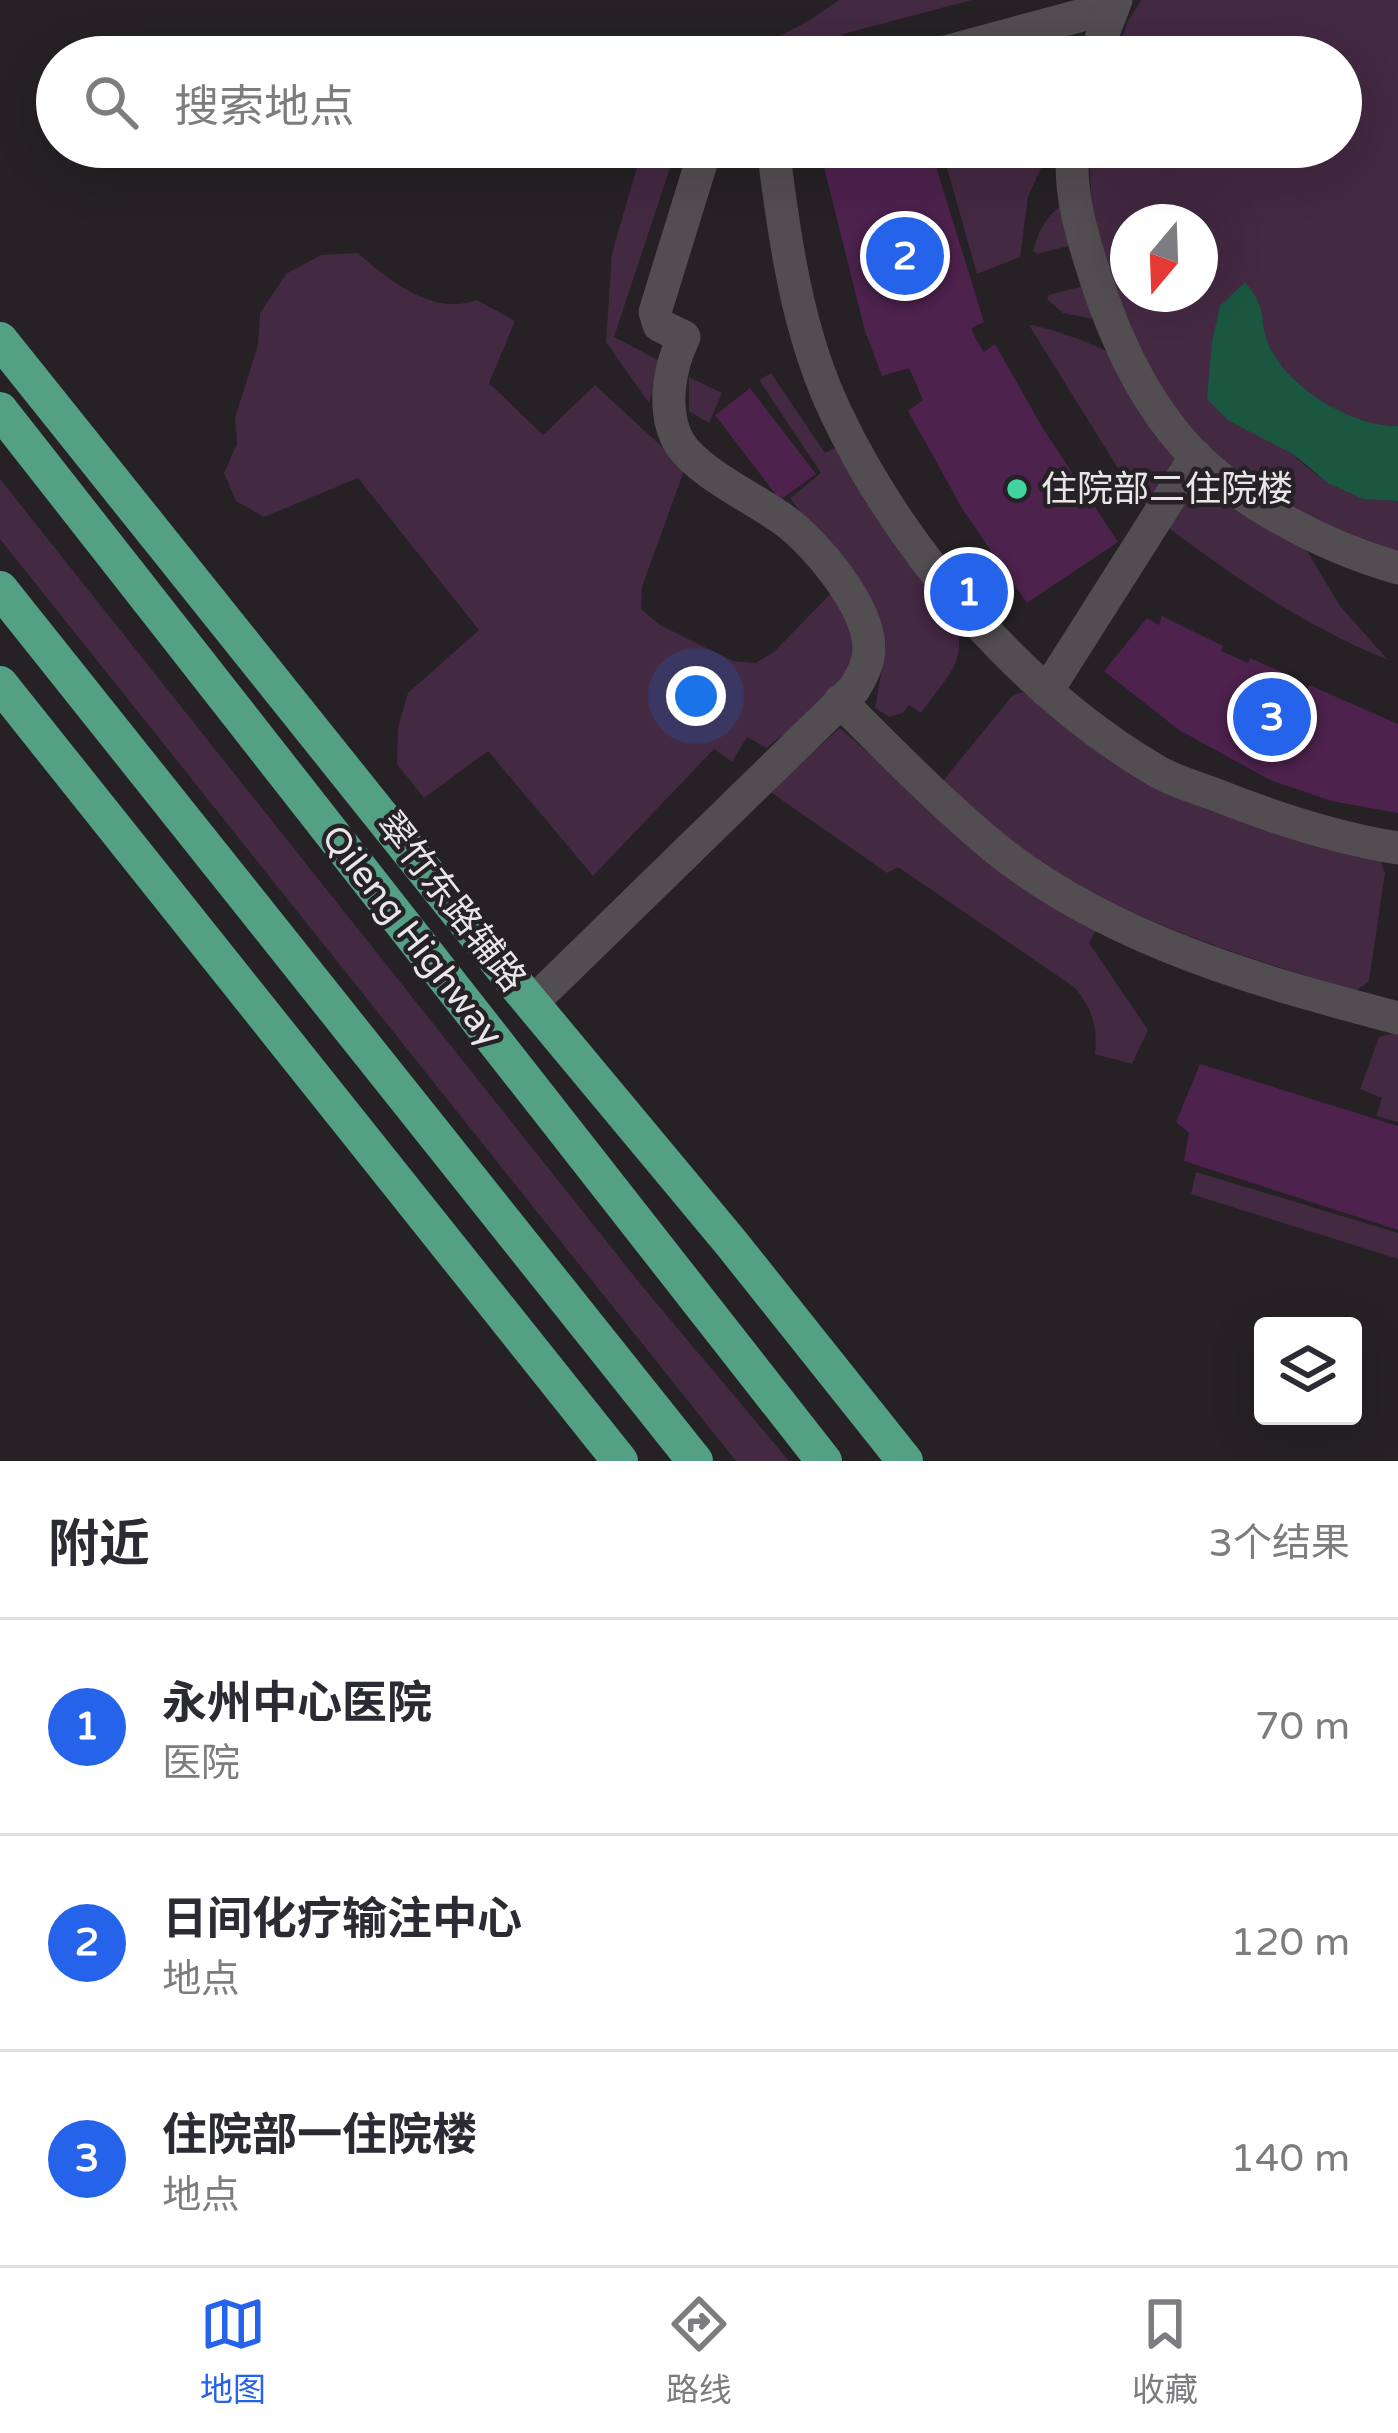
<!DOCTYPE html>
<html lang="zh">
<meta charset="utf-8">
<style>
body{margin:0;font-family:"Varela Round","Noto Sans SC",sans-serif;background:#f2f2f3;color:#2b2b33}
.controls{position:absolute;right:36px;bottom:36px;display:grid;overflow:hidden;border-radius:12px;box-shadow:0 12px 48px #0002}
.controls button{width:108px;height:108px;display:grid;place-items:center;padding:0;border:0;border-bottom:3px solid #e1e1e2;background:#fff;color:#2b2b33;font:60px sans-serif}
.compass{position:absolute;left:1110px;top:204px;width:108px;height:108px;border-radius:50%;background:#fff;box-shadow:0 12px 48px #0002;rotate:199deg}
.you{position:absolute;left:696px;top:696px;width:42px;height:42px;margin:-30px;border:9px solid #fff;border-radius:50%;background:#1a73e8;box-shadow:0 0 0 18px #1a73e833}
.badge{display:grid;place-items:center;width:78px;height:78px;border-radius:50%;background:#2563eb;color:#fff;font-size:39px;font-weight:700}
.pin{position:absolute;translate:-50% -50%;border:6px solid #fff;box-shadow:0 3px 12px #0006}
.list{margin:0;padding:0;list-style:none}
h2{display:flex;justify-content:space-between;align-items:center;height:156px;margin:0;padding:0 48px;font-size:51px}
h2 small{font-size:39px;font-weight:400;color:#7c7c81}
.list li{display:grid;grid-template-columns:78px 1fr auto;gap:36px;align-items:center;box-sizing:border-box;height:216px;padding:0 48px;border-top:3px solid #e1e1e2}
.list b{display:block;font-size:45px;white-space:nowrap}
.list p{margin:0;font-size:39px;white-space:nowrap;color:#7c7c81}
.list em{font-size:39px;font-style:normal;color:#7c7c81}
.icon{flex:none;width:66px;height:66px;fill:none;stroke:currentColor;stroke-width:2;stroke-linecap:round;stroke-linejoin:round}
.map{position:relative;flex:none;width:1398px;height:1461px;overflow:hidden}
.search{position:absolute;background:#fff;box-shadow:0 12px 48px #0002;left:36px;right:36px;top:36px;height:132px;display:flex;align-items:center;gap:30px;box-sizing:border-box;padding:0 42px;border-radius:66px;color:#7c7c81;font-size:45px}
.sheet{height:804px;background:#fff}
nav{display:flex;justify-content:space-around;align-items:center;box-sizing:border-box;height:168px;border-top:3px solid #e1e1e2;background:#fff;font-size:33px;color:#7c7c81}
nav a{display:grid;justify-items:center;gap:6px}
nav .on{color:#2563eb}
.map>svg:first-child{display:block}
.green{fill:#432942;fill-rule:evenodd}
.water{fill:#1a5640}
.building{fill:#4d224d}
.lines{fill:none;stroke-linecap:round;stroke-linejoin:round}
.minor{stroke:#524d51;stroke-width:33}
.major{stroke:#53a085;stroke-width:36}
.poi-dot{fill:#41d4a1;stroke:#252125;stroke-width:4.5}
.labels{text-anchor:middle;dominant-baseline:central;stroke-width:9;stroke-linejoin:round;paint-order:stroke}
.poi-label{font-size:36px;fill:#e9e6e9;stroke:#252125;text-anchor:start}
.street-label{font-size:36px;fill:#e9e6e9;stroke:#252125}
</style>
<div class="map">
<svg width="1398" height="1461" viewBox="0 0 1398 1461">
<rect width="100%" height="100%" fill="#252125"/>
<g class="green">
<polygon points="839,0 972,0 843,34 849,56 844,57 740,57 810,20"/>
<path d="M 1141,0 L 1398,0 L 1398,426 C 1352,427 1285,386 1268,343 C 1256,313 1271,314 1245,283 L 1293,454 C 1321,484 1358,499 1398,501 L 1398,555 L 1291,513 L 1187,440 L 1128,350 L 1093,241 L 1089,147 L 1341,147 L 1341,57 L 1115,57 L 1128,21 ZM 1128,222 L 1200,222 L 1200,294 L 1128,294 Z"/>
<polygon points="643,147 677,147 614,337 662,362 649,403 606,342 612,253"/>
<polygon points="941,147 1051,147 1028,196 1020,257 977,274"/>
<path d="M 1068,202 L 1072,245 L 1037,254 L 1033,251 C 1040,228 1046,214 1068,202 Z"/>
<path d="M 358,253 C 390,282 434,316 477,300 L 515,321 L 489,383 L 543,435 L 595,385 L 685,468 L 642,587 L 641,609 L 660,625 L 733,661 L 755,663 L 774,652 L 836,588 C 842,604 853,625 853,641 C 853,689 800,720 767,748 L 747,737 L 732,762 L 714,749 L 593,876 L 488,751 L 424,798 L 397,764 L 398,728 L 408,693 L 479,630 L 358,478 L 264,517 L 236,501 L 224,473 L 237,444 L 235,418 L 258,345 L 260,313 L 286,274 L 321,255 Z"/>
<polygon points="1083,286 1093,319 1063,313 1047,299 1049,295"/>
<path d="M 1029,325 C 1048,327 1103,346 1117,358 C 1134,372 1171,442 1178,464 L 1151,511 L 1129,486 Z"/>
<path d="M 771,373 L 825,453 L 840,445 L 953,614 C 971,661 947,675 921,713 L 909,705 L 903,713 L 889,717 L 875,708 L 886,645 L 881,622 L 790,498 L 821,473 L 759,380 Z"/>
<polygon points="689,377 722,393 709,423 689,411"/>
<polygon points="0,479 642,1286 789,1461 736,1461 0,539"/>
<path d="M 1204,480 L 1304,546 L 1340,606 L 1388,660 C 1305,626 1236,579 1165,525 L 1192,486 Z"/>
<path d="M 1022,692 L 1380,860 L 1385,873 L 1369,981 L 1356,991 C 1203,944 1056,900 942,782 L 1012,696 Z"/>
<path d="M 840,728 L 938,815 L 1099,924 L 1089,943 L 1148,1030 L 1132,1064 L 1095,1054 C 1098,1026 1092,1008 1074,987 L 898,867 L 887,873 L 769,791 Z"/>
<polygon points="1394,1033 1398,1035 1398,1122 1376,1116 1382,1098 1360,1089 1379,1037"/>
<polygon points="1196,1172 1398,1233 1398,1259 1191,1194"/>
</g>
<path class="water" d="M 1245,282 C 1270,313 1257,313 1268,343 C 1285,386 1352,427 1398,426 L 1398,501 L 1363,499 L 1328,483 L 1293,454 L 1229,421 L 1207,399 L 1212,342 L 1220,306 Z"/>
<g class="building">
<polygon points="493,38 507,57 468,57"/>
<polygon points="819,147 930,147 984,322 971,328 977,341 984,352 995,344 1042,427 1118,542 1027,603 963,510 908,411 923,400 909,368 882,376 865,331"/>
<polygon points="750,388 816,474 780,500 715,415"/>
<polygon points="1162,616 1223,646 1221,651 1248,663 1250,658 1282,672 1280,677 1308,689 1309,685 1398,724 1398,813 1331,801 1270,780 1179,730 1104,671 1147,618 1159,625"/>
<polygon points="1200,1064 1398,1126 1398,1230 1184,1161 1189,1133 1176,1122"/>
</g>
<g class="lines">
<g class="minor">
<polyline points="927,57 1112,7"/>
<polyline points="1094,57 1116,0"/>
<path d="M 773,147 C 784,236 797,332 836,413 C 901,551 1024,693 1155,770 C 1173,781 1195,787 1214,794 C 1274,818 1335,838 1398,848"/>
<path d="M 1073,147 C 1068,193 1083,240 1097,282 C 1114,334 1138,387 1172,430 C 1222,495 1321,546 1398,568"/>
<polyline points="1047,691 1196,456"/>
<path d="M 840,701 C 890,751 940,802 994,847 C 1107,939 1260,982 1398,1018"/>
<path d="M 532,1003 L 854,689 C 862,676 869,663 869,647 C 868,606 816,543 784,520 C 755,499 699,473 680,444 C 661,413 669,367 684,337 L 659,325 L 655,312 L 706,147"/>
</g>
<g class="major">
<polyline points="0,340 518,987 732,1244 905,1461"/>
<polyline points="0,410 824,1461"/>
<polyline points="0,589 695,1461"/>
<polyline points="0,684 620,1461"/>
</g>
</g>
<circle class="poi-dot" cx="1017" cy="489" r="12"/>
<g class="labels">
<g class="poi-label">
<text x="1041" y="489">住院部二住院楼</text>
</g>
<g class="street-label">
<text transform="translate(451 902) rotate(52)">翠竹东路辅路</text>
<text transform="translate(412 936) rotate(52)">Qileng Highway</text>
</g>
</g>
</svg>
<div class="controls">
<button><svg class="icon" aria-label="layers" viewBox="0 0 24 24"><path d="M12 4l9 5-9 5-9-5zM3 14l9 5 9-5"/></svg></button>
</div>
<svg class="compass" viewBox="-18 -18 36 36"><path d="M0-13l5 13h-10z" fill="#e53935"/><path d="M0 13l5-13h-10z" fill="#7c7c81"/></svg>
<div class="you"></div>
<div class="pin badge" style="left:969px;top:592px">1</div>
<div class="pin badge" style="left:905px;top:256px">2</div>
<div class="pin badge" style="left:1272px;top:717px">3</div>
<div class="search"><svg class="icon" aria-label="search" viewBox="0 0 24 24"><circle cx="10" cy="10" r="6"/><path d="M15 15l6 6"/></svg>搜索地点</div>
</div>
<section class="sheet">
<h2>附近<small>3个结果</small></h2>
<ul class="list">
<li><span class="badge">1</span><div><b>永州中心医院</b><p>医院</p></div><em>70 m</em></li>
<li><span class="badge">2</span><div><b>日间化疗输注中心</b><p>地点</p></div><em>120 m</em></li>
<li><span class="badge">3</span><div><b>住院部一住院楼</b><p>地点</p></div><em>140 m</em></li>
</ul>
</section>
<nav>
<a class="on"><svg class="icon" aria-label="map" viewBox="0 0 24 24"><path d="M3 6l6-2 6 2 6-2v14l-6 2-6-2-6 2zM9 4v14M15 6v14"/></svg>地图</a>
<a><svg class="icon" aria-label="directions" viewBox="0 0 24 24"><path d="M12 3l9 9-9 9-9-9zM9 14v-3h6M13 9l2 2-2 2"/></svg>路线</a>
<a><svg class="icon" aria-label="saved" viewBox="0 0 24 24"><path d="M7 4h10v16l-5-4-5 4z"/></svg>收藏</a>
</nav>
